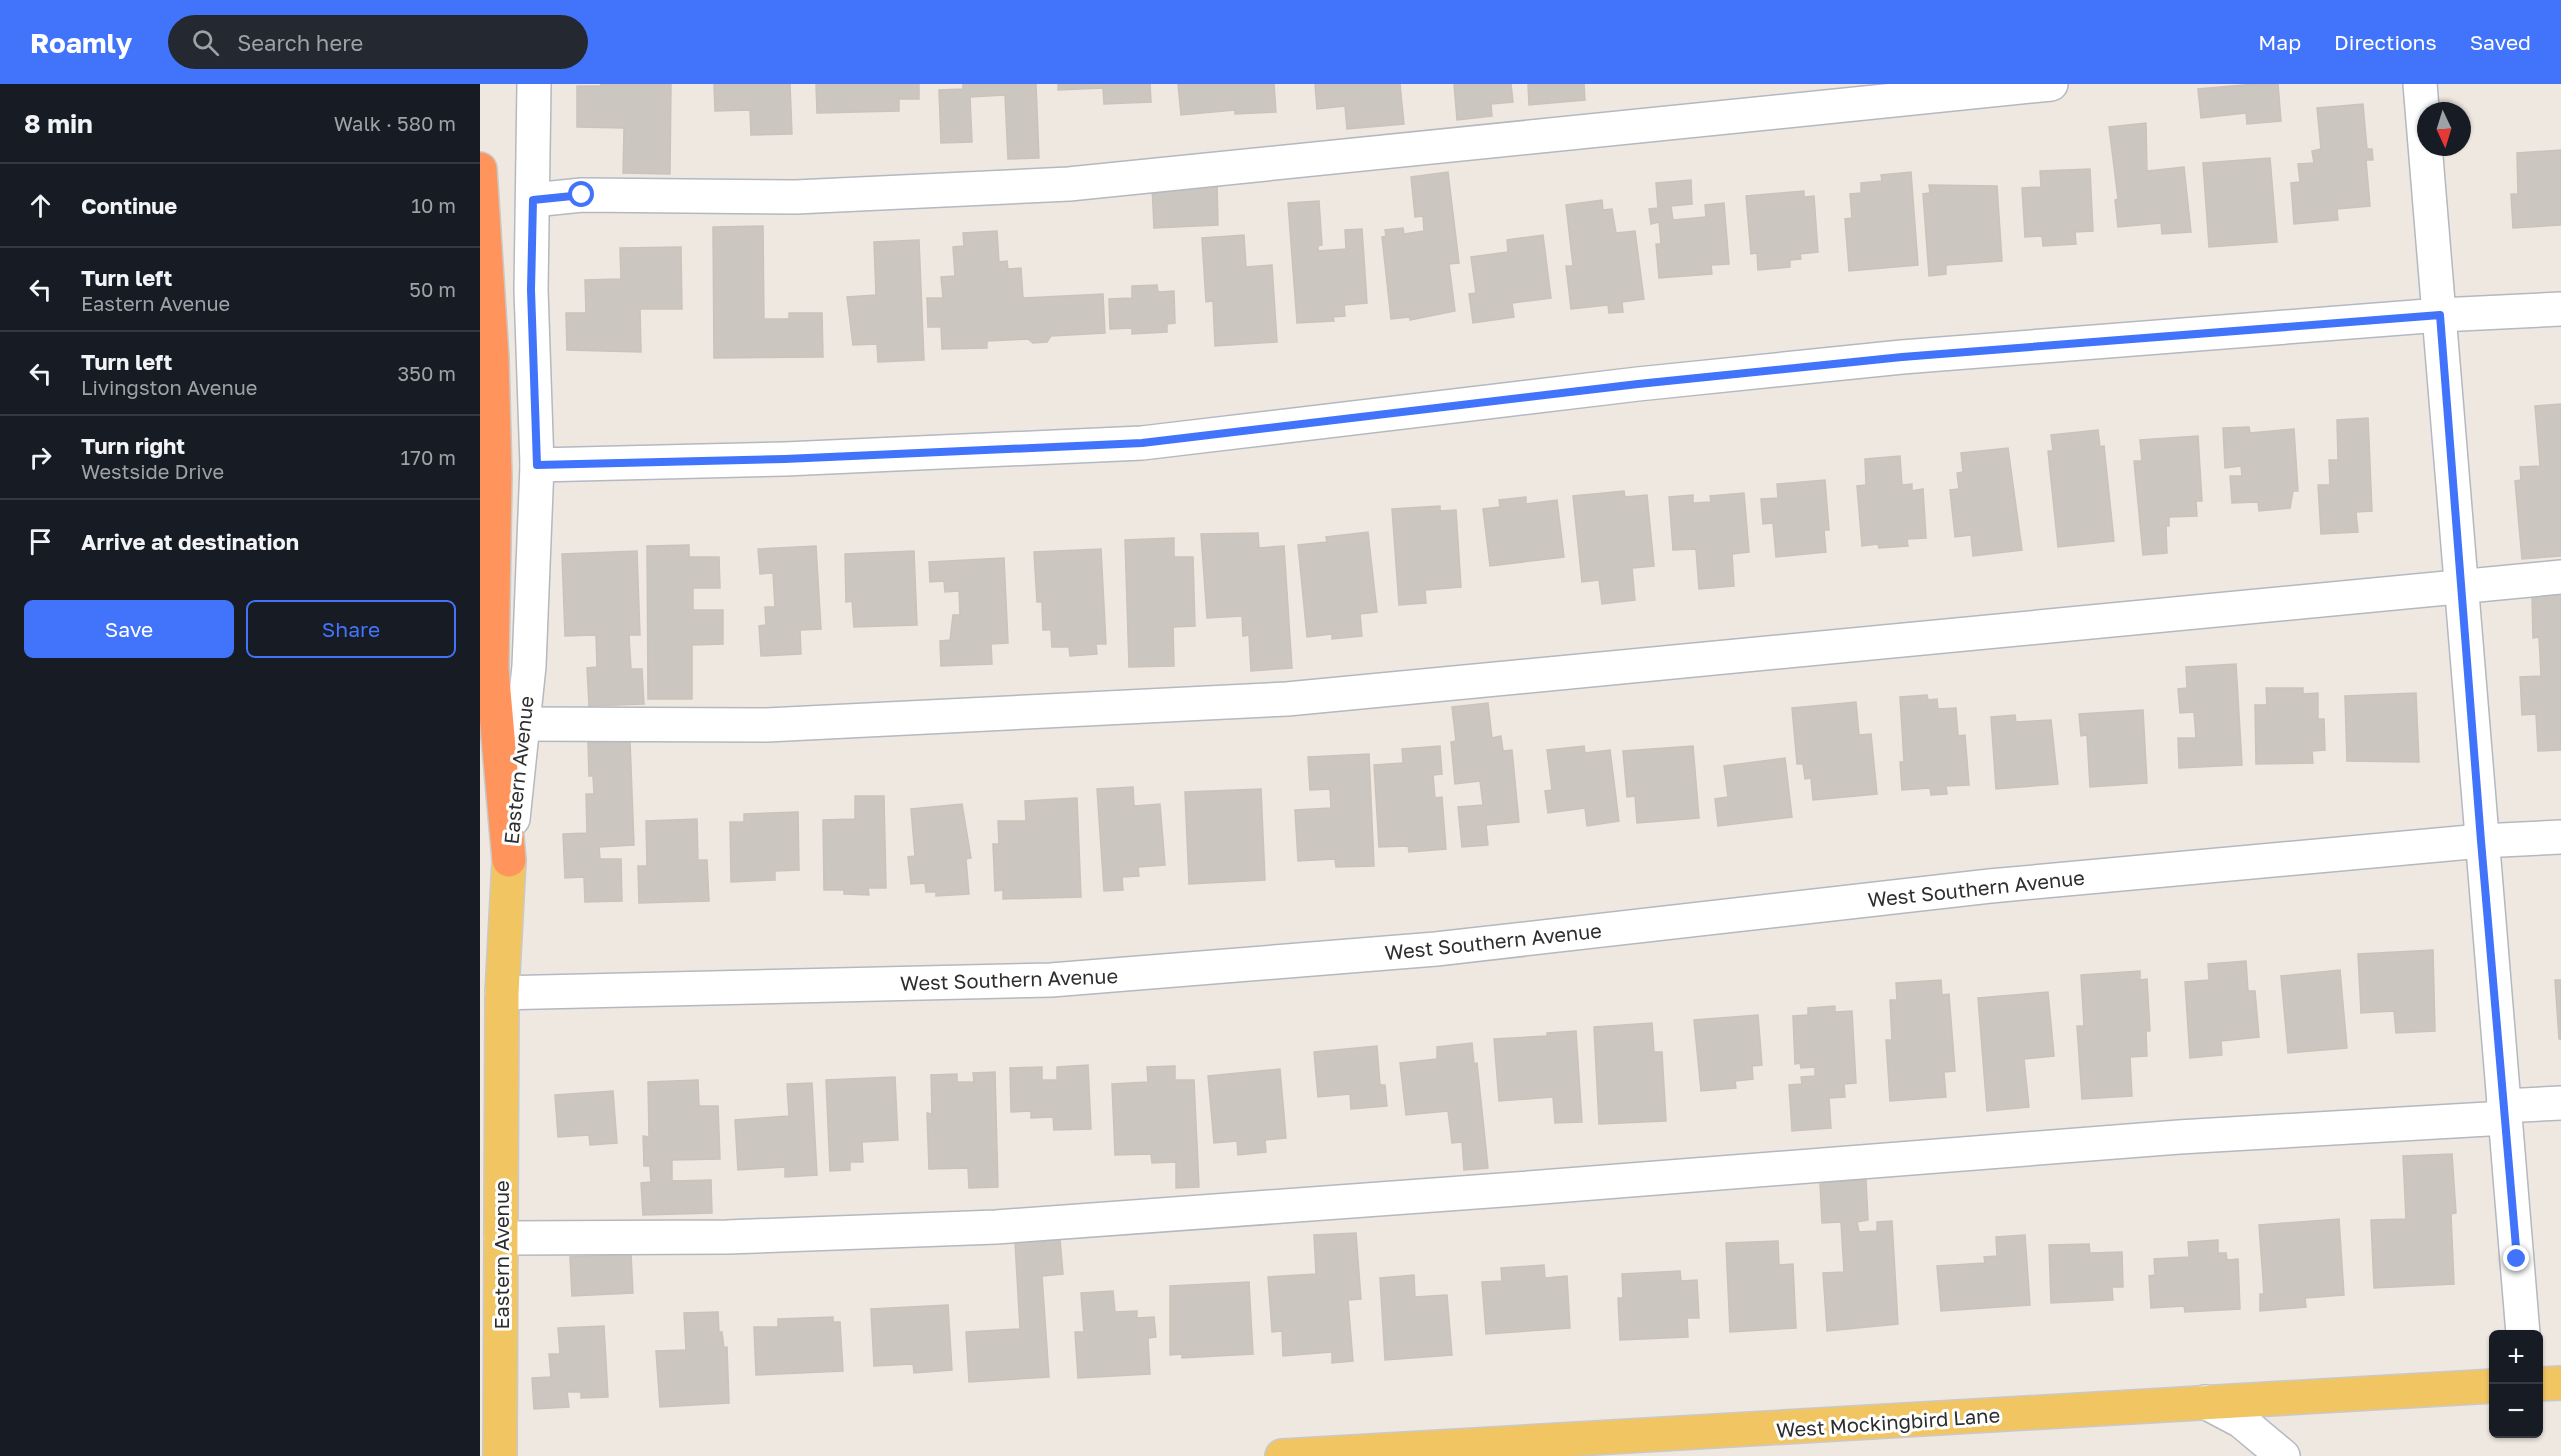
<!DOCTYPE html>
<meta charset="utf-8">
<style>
body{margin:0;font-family:"Golos Text",sans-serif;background:#242831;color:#f1f3f6}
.controls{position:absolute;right:18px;bottom:18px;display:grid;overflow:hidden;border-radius:9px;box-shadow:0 2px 4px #0004}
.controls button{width:54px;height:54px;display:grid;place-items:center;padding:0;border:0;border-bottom:2px solid #363941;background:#171b24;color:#f1f3f6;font:30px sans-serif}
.compass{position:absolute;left:1937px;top:18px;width:54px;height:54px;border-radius:50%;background:#171b24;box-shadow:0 2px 4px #0004;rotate:176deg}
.stop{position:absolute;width:18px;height:18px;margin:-14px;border:4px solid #4274fb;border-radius:50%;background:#fff}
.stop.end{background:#4274fb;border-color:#fff;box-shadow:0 2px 6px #0008}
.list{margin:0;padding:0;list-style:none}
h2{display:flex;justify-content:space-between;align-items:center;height:78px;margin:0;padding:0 24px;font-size:26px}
h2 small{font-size:20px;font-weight:400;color:#9ea1a6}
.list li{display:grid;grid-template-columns:39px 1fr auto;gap:18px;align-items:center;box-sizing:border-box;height:84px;padding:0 24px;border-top:2px solid #363941}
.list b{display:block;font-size:22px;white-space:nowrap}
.list p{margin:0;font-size:20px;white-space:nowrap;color:#9ea1a6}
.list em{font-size:20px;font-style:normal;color:#9ea1a6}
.actions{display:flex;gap:12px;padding:18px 24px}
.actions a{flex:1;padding:14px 0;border:2px solid #4274fb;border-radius:9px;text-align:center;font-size:21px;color:#4274fb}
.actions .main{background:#4274fb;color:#fff}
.icon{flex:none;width:33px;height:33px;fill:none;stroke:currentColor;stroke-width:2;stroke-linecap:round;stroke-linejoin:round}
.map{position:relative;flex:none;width:2081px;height:1372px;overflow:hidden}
header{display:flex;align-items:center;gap:36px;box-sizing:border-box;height:84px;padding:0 30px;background:#4274fb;color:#fff}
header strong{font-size:28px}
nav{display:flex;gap:33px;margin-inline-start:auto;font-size:21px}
.search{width:420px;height:54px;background:#242831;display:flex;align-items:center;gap:15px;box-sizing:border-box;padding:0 21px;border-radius:33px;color:#9ea1a6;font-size:22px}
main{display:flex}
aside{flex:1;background:#171b24}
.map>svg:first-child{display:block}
.building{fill:#cbc6bf;stroke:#cbc3ba;stroke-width:1.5}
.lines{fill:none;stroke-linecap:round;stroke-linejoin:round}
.minor-casing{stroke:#b4b8c1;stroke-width:36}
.major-casing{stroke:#c9c9c9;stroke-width:36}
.highway-casing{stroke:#c9c9c9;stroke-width:36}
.minor{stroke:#fff;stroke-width:33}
.major{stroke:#f2c563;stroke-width:33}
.highway{stroke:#ff955c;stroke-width:33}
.route{stroke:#4274fb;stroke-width:8}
.labels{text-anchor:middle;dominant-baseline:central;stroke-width:6;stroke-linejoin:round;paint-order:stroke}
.street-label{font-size:20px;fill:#2e2e2e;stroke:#fff}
</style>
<header>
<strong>Roamly</strong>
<div class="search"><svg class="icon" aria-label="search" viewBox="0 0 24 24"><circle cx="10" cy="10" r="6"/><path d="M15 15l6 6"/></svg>Search here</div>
<nav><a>Map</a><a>Directions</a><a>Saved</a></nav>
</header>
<main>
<aside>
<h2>8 min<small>Walk · 580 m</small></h2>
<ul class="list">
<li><svg class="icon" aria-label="ahead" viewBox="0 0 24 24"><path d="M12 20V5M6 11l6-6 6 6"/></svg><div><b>Continue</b></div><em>10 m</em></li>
<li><svg class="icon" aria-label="left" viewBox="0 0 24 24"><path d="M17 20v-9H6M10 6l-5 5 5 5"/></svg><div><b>Turn left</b><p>Eastern Avenue</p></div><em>50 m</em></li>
<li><svg class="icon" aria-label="left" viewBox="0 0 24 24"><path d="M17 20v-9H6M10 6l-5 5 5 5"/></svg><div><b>Turn left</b><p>Livingston Avenue</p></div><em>350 m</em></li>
<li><svg class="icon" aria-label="right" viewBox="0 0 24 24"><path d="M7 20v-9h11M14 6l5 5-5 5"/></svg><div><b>Turn right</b><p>Westside Drive</p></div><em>170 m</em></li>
<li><svg class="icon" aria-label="arrive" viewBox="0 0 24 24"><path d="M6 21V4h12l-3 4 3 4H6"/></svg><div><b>Arrive at destination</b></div></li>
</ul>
<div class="actions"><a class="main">Save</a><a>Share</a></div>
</aside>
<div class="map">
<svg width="2081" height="1372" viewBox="0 0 2081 1372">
<rect width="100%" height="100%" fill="#efe8e1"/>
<g class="building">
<polygon points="121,0 191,0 190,90 143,89 144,44 97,43 97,2 121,2"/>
<polygon points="234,0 310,0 312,50 271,51 270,26 235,27"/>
<polygon points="336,0 439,0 439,15 419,15 419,27 337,29"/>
<polygon points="483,0 556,0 559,74 528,75 525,11 490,13 492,58 461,59 459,6 483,5"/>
<polygon points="578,0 670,0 671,18 624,20 623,4 578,6"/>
<polygon points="698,0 794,0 796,28 755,30 755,26 701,31"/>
<polygon points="835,0 920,0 924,40 867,45 865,22 837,25"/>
<polygon points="974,0 1031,0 1033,18 1011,20 1012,32 977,36"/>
<polygon points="1048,0 1104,0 1105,16 1049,21"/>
<polygon points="1775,0 1798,0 1801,37 1767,40 1766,29 1721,34 1718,5"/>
<polygon points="1883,20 1887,65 1892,65 1893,76 1886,76 1890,122 1857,125 1858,136 1814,140 1811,99 1820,98 1818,80 1834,79 1832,67 1841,65 1837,24"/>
<polygon points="1666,39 1667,87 1704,83 1711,148 1682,150 1681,139 1638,143 1635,116 1638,115 1629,43"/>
<polygon points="2081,66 2081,141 2033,144 2031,110 2038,110 2037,69"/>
<polygon points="1790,74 1797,158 1729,163 1723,79"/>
<polygon points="1610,85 1613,147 1595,148 1596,160 1563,162 1562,152 1545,153 1542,104 1561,103 1560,87"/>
<polygon points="968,88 979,179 969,180 975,227 930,236 930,233 911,235 902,153 906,152 905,146 923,144 924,150 944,147 943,132 935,133 931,93"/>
<polygon points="1431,88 1438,181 1369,187 1365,135 1372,134 1370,110 1381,109 1381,99 1402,97 1401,91"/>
<polygon points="1211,96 1212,120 1191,122 1193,136 1226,133 1225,121 1244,119 1249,180 1231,181 1232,190 1179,194 1176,160 1181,160 1179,138 1171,140 1169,125 1178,124 1176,99"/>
<polygon points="737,98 738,141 674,144 672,102"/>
<polygon points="1449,101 1517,102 1522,177 1466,181 1466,190 1449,192 1443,110 1450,109"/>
<polygon points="1324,107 1324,113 1334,112 1338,168 1320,170 1321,175 1310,176 1310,183 1278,186 1277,169 1271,170 1266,112"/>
<polygon points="1122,116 1123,126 1132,125 1136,149 1155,147 1164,215 1142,218 1143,228 1129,229 1128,221 1091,225 1086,182 1093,182 1086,121"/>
<polygon points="839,117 842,161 838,162 838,167 866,165 865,146 882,145 887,219 864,221 865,232 853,233 854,237 817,239 808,119"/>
<polygon points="283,142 284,235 309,235 309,229 342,229 343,273 234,274 233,143"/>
<polygon points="517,147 519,178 527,177 528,185 541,184 543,214 623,210 625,249 571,252 567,258 553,259 548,255 507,257 507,264 462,265 461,243 448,243 447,214 463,214 461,193 475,192 473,163 484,162 483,149"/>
<polygon points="764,151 766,183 792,181 797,258 735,262 733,217 726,218 722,154"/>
<polygon points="1063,151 1071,214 1032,219 1034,233 993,239 989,210 996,209 991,173 1028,168 1027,156"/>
<polygon points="439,156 444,276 398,278 397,260 373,261 367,213 396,211 394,158"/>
<polygon points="201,163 202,225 160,225 161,268 87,266 86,229 106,229 105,196 141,195 140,164"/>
<polygon points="677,201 678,208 694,207 695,239 687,240 687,248 652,250 652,244 630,245 629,215 652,214 652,202"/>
<polygon points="2081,320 2081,472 2042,475 2035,397 2041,396 2040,383 2060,382 2055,322"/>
<polygon points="1888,334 1892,427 1876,428 1878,448 1841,450 1838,401 1850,401 1849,376 1858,376 1857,336"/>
<polygon points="1769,343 1770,349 1814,345 1818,407 1813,407 1810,424 1779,427 1778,418 1752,419 1750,392 1762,392 1761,382 1745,384 1743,344"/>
<polygon points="1618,346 1620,363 1624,362 1634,457 1578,463 1568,367 1573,367 1571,351"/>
<polygon points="1718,352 1722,417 1716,417 1717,432 1689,433 1689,442 1686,442 1687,469 1663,471 1654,377 1662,377 1660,356"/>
<polygon points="1528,364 1542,466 1493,472 1491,451 1475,453 1470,406 1479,405 1477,389 1483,388 1481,369"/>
<polygon points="1420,372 1422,401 1432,400 1432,407 1443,405 1446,454 1427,455 1428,462 1399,464 1398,460 1382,462 1377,402 1386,401 1385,375"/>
<polygon points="1345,396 1349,446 1344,446 1346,468 1296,473 1293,439 1283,440 1281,415 1298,414 1297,400"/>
<polygon points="1144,407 1145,413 1167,411 1174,482 1152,484 1155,516 1122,520 1119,496 1102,498 1093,412"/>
<polygon points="1264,409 1269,468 1252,470 1254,502 1219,505 1216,465 1193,466 1189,413 1213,411 1213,419 1231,418 1230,412"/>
<polygon points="1046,413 1046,420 1077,416 1084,473 1010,482 1003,425 1020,423 1019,416"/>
<polygon points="960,422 960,427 976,426 981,503 945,506 946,519 919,521 912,425"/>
<polygon points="888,448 897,528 880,530 882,552 852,555 852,550 827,553 818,461 847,458 846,453"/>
<polygon points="778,449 779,464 804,462 812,584 771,587 769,551 763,552 762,532 727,534 721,450"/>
<polygon points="694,454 694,473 713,473 715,542 693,543 694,582 649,583 645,456"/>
<polygon points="209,461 209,473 239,473 240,504 213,504 213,526 243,526 243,560 212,561 212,615 168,615 167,462"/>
<polygon points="336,462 341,545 320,546 321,570 281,572 279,542 286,541 285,523 295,523 293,489 280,490 278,465"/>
<polygon points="621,465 626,560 616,560 617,570 590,572 589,563 572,563 571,546 563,546 562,518 557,518 554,468"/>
<polygon points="157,467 160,551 149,551 151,585 162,585 164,620 109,622 107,584 117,583 116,551 85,552 82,470"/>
<polygon points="434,467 437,541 374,543 372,517 366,518 365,470"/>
<polygon points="524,474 528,559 511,560 512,580 461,582 460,557 470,556 473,531 480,531 479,507 465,508 464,497 450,498 449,478"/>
<polygon points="2081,510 2081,666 2058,667 2056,630 2042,631 2040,593 2061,592 2059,553 2053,554 2052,511"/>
<polygon points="1756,580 1762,681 1699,684 1698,654 1716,654 1714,628 1700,629 1698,605 1707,604 1706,583"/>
<polygon points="1786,604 1823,604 1823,610 1838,609 1838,635 1844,635 1845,666 1832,667 1833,679 1776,680 1775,621 1787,621"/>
<polygon points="1936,609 1939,678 1867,677 1865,612"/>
<polygon points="1447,611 1448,616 1457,615 1458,625 1476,624 1478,652 1485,651 1489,701 1466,702 1467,710 1451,711 1450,704 1422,706 1420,678 1424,678 1420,613"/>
<polygon points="1376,618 1379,651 1391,650 1397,710 1333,716 1331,694 1325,695 1323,680 1317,680 1312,624"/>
<polygon points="1008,619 1012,654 1021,652 1023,667 1032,666 1039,738 1006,741 1008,761 982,763 978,723 1003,721 1000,697 975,700 971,658 976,657 972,623"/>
<polygon points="1663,626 1667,699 1610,703 1607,651 1601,652 1599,630"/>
<polygon points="1535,631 1536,638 1571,636 1578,700 1516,705 1511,633"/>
<polygon points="150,657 154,761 119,763 120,775 141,775 142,817 105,818 104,793 85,794 83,750 107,749 106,710 114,710 113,692 109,692 108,659"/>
<polygon points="960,662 962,690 953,691 955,714 962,713 966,765 929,768 928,762 899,763 894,681 923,679 922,665"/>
<polygon points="1104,662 1105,669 1130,666 1139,737 1107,742 1105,724 1068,729 1065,707 1072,706 1067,666"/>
<polygon points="1213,662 1219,734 1157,739 1155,712 1147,713 1143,667"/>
<polygon points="889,670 894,782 856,783 855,775 818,777 815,726 851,724 850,705 830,706 828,673"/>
<polygon points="1305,674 1312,733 1238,742 1235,715 1248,713 1244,682"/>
<polygon points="653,703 654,722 680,720 685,781 658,783 659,792 642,793 643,806 624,807 617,705"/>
<polygon points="781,705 785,796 709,800 705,708"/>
<polygon points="375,712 404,712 406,804 388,804 389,811 364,810 364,806 344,806 343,736 375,735"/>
<polygon points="597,714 601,813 523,815 523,806 515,807 513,760 519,760 518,737 546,737 545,717"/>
<polygon points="482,720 491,774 486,775 489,810 456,812 456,808 446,808 445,799 431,800 428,773 435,772 431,725"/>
<polygon points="318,728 319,786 295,787 295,796 251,798 250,738 264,738 264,730"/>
<polygon points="217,735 218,776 227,776 229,817 159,819 158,782 167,782 166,737"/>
<polygon points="1953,866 1955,947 1916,949 1914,927 1881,929 1878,870"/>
<polygon points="1766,877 1768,907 1775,907 1779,953 1741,957 1742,971 1710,974 1705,898 1729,896 1728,880"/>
<polygon points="1860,886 1867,964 1808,969 1801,892"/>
<polygon points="1660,887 1660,896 1667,895 1670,947 1666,947 1667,972 1650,973 1652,1012 1602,1015 1597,942 1604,942 1601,891"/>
<polygon points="1461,896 1462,911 1469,910 1475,987 1464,988 1466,1013 1410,1017 1406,956 1412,956 1410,916 1417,916 1416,899"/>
<polygon points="2075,896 2081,896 2081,955 2079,955"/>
<polygon points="1568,908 1574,972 1544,975 1549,1023 1507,1027 1498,914"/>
<polygon points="1355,922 1355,928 1372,927 1376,999 1364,1000 1365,1013 1349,1014 1351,1044 1312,1047 1309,1001 1322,1000 1321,993 1335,992 1335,983 1321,984 1320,979 1315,980 1313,932 1328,931 1328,924"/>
<polygon points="1278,931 1282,981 1272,982 1273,995 1255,997 1256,1004 1221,1007 1214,936"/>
<polygon points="1172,939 1174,968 1182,968 1186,1037 1119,1040 1114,943"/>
<polygon points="1096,947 1102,1038 1075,1039 1073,1013 1019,1017 1014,955 1067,952 1067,949"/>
<polygon points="992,959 994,980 997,979 1008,1084 984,1086 982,1058 972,1059 968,1027 926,1031 920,979 957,975 957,963"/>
<polygon points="897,962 900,1001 905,1001 907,1022 871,1025 870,1010 838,1013 834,968"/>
<polygon points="608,981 611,1045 574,1046 573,1033 551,1034 551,1027 531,1028 530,984 562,983 562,996 577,996 577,983"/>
<polygon points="695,982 695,996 714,996 719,1103 696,1104 696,1078 672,1079 671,1070 635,1071 632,1000 668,998 667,983"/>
<polygon points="800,985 806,1054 785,1056 786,1068 758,1071 757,1057 734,1059 728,992"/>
<polygon points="515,988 518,1103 489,1104 488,1084 449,1085 447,1029 452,1030 451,991 477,990 477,998 494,998 493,989"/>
<polygon points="415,993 418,1056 382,1058 383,1078 370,1078 370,1086 350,1087 346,996"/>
<polygon points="218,996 219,1022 238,1022 240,1075 192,1076 192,1097 231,1096 232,1129 163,1131 161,1099 171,1098 170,1082 164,1082 163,1052 169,1053 168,998"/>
<polygon points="332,999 337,1091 305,1093 305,1083 258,1086 255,1036 309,1032 307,1000"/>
<polygon points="133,1007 137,1059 110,1061 109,1051 78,1053 75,1011"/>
<polygon points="1972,1070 1976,1129 1971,1130 1974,1200 1894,1204 1891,1136 1926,1135 1923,1072"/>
<polygon points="1386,1096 1388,1136 1377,1138 1379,1148 1397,1147 1397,1138 1412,1137 1418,1240 1347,1247 1343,1189 1364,1188 1361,1138 1342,1139 1340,1099"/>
<polygon points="1859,1135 1864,1211 1825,1214 1826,1223 1780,1227 1780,1210 1784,1210 1779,1141"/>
<polygon points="876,1149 881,1215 868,1216 873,1277 852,1279 852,1268 803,1272 802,1247 792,1248 788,1193 836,1190 834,1151"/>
<polygon points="1545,1151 1550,1221 1461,1227 1457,1182 1505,1179 1504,1173 1517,1172 1516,1153"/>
<polygon points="580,1155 583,1190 562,1192 569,1293 489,1298 486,1248 540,1245 535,1158"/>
<polygon points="1738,1156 1738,1169 1746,1169 1747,1176 1758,1175 1760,1225 1705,1228 1704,1222 1671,1224 1669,1192 1675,1191 1674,1175 1709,1173 1708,1158"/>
<polygon points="1298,1157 1299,1181 1313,1180 1316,1244 1250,1248 1246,1159"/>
<polygon points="1609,1160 1610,1169 1642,1168 1643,1203 1632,1203 1633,1216 1571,1219 1569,1161"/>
<polygon points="151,1170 153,1209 92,1212 90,1173"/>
<polygon points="1064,1181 1065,1194 1087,1192 1090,1244 1006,1250 1002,1198 1022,1197 1021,1184"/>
<polygon points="1200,1187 1201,1197 1217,1196 1219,1234 1207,1234 1208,1253 1140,1256 1138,1214 1143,1214 1142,1190"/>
<polygon points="934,1191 935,1213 967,1211 972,1271 905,1276 900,1194"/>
<polygon points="769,1198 773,1270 702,1274 702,1270 690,1271 690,1202"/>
<polygon points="633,1207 635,1228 657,1227 657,1234 674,1233 676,1253 668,1254 670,1290 598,1294 595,1248 604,1248 601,1209"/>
<polygon points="468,1221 472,1286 434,1289 433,1280 394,1282 391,1225"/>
<polygon points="238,1228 239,1248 242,1248 244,1264 247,1263 249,1319 180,1323 176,1267 206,1266 204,1229"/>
<polygon points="353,1233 353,1238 360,1238 363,1287 276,1291 274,1243 298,1243 298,1235"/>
<polygon points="124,1242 128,1313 101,1314 101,1308 87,1308 89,1323 54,1325 52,1294 71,1293 69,1270 80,1270 78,1244"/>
</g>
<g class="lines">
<g class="minor-casing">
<g id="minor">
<polyline points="1940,0 2043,1250"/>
<polyline points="53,116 102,111 316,113 589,100 1571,0"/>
<polyline points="57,381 305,375 662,359 1158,300 1422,273 1960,231 2081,225"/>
<polyline points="43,640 287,641 807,615 2081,493"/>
<polyline points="33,735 49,582 57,381 51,206 54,0"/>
<polyline points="22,909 571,896 956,865 1510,802 2001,757 2081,753"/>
<polyline points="2023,1022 2081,1019"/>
<polyline points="21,1154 247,1153 516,1143 1036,1105 1699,1053 2025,1034"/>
<polyline points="1725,1318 1761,1337 1803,1372"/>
</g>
</g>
<g class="major-casing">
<g id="major">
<polyline points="2058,1300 2081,1299"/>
<polyline points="20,1372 22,909 29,776"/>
<polyline points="802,1372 2014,1302"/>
</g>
</g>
<g class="highway-casing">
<polyline id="highway" points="0,85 12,273 15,394 12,585 29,776"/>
</g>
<use href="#minor" class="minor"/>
<use href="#major" class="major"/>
<use href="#highway" class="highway"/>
</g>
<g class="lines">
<polyline class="route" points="102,111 53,116 51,206 57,381 305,375 662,359 1158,300 1422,273 1960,231 2001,757 2037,1175"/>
</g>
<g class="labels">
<g class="street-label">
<text transform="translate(38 686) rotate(-84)">Eastern Avenue</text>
<text transform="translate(1496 804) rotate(-6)">West Southern Avenue</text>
<text transform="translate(1013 857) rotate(-6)">West Southern Avenue</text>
<text transform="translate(529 895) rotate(-2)">West Southern Avenue</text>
<text transform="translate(21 1171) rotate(-90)">Eastern Avenue</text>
<text transform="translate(1408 1338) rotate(-4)">West Mockingbird Lane</text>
</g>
</g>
</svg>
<div class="controls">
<button>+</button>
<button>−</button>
</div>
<svg class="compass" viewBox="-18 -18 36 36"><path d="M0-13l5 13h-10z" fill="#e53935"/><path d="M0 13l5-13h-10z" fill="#9ea1a6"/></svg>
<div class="stop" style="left:102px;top:111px"></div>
<div class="stop end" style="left:2037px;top:1175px"></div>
</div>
</main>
